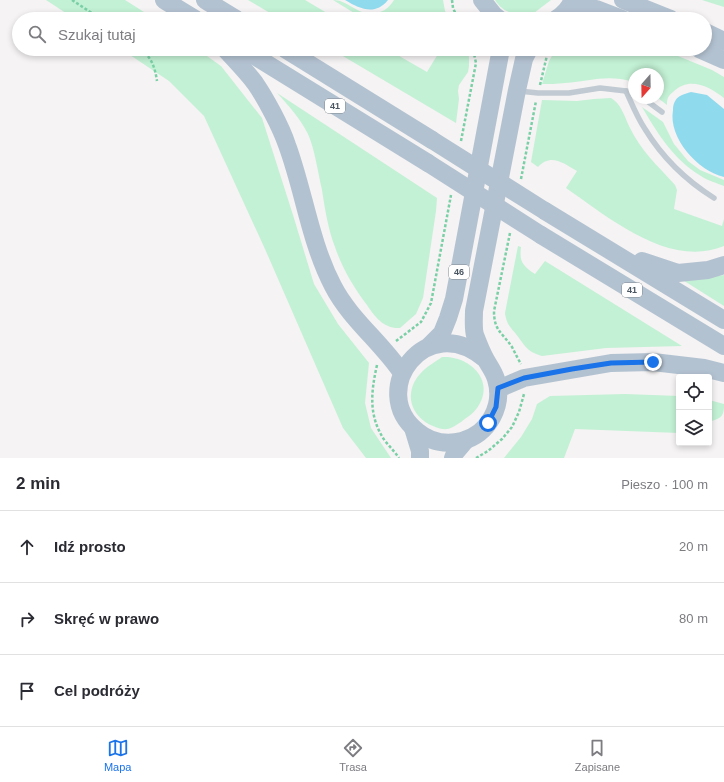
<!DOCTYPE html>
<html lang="pl">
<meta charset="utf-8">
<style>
body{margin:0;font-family:Helvetica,sans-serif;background:#f7f7f7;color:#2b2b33}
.controls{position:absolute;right:12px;bottom:12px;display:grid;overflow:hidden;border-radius:4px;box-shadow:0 2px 6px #0003}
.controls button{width:36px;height:36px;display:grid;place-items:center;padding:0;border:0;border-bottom:1px solid #e1e1e2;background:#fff;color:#2b2b33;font:20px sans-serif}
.compass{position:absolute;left:628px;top:68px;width:36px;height:36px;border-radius:50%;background:#fff;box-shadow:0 2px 6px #0003;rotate:200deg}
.stop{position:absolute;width:12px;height:12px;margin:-9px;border:3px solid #1a73e8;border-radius:50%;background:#fff}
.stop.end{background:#1a73e8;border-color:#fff;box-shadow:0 1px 4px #0008}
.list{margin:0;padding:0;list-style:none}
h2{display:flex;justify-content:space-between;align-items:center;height:52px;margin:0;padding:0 16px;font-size:17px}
h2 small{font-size:13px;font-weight:400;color:#7c7c81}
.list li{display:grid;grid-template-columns:26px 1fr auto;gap:12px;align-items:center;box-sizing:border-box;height:72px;padding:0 16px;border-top:1px solid #e1e1e2}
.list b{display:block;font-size:15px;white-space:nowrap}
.list em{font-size:13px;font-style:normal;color:#7c7c81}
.icon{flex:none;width:22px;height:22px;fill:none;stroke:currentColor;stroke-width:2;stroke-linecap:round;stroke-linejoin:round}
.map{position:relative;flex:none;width:724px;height:458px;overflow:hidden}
.search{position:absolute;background:#fff;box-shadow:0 2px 6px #0003;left:12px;right:12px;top:12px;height:44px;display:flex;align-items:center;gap:10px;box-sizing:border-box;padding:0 14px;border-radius:22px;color:#7c7c81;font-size:15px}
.sheet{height:268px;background:#fff}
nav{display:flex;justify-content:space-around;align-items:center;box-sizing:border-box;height:56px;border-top:1px solid #e1e1e2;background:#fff;font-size:11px;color:#7c7c81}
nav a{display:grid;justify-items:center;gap:2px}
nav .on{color:#1a73e8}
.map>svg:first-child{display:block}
.green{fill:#c3f1d5}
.water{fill:#90daee}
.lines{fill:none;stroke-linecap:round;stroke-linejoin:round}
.path{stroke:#7ad0a6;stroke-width:2.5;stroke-dasharray:3 2;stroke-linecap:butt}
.service{stroke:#c1cad2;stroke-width:5.5}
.primary{stroke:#b3c2d1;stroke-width:18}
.primary-bridge{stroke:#b3c2d1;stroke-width:18}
.route{stroke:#1a73e8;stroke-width:5}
.labels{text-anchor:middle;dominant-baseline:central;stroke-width:3.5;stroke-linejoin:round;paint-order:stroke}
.shield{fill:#fff;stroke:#808990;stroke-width:1}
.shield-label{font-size:9px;font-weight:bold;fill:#4a5661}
</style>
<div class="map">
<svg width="724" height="458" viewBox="0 0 724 458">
<rect width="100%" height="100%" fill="#f5f3f3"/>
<g class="green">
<polygon points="46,0 125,0 155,19 75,19"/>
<polygon points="248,0 305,0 337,19 280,19"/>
<path d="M 333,0 C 350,0 361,20 380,12 C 386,10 390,6 394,0 L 443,0 L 445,11 L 450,19 L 364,19 Z"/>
<path d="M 495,0 L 551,0 L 530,16 C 516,15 503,13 495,0 Z"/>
<polygon points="702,0 724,0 724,7"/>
<polygon points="121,49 197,49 221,66 262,118 293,215 314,284 338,324 369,363 365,403 371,428 391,458 366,458 343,428 265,249 204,116 169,81"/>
<polygon points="331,49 387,49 427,72 441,49 467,49 469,57 469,66 468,72 459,85 458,91 459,99 456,123"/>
<path d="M 556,49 L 661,49 L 712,70 L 724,77 L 724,98 C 709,86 689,76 673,92 C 672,93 670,94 669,96 C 667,98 667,103 667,105 L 658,98 L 658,74 L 634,74 L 634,82 C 607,74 591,81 565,83 C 557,84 550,84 542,84 L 549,61 Z"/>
<path d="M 277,93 L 437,198 L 436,211 L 423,298 L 416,314 L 400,328 C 384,329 375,317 367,305 C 354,288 342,268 335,247 C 328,229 325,209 322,190 C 318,173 315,150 308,134 C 300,118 289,106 277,93 Z"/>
<path d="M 611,98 C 621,104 624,115 629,126 C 641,151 657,165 675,185 L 677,190 L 674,209 L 722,226 L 724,219 L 724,246 C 669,269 608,217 566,188 L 577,171 C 563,163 551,153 538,167 L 531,162 L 542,100 L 577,101 L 594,99 Z"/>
<path d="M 642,107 L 663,122 L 674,144 L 688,161 L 700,170 L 724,180 L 724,186 C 717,183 708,181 701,176 C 673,159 658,134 642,107 Z"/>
<path d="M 518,246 L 521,247 C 519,262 523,266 535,274 L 545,261 L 682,346 L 606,348 L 542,356 C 529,352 527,349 519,338 C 512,328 507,327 505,313 Z"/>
<polygon points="724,275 724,306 678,277 703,278"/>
<path d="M 442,357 C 469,355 497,381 477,408 C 473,414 467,417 461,422 C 450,429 447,432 433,426 C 411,417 403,393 420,374 C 426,367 435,362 442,357 Z"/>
<polygon points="625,394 679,396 679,433 575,429 564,458 504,458 521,437 532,419 537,404 550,396"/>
<path d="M 709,400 L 724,404 C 724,417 721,418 709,422 Z"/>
</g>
<g class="water">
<path d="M 345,0 L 388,0 C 375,16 360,9 345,0 Z"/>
<path d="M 691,92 L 707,95 L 724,109 L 724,177 C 698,171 668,138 673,110 C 673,104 675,99 680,96 C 683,94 688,93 691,92 Z"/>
</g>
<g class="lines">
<g class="path">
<polyline points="72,0 101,19"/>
<polyline points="452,0 453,8 458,19"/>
<path d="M 141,49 C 152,58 155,68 157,81"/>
<polyline points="540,85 548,51 550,49"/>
<polyline points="461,141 476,63 473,49"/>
<polyline points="521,179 536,101"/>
<path d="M 510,233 L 494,311 C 494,331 502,332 512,347 C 515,353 518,359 521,364"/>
<polyline points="396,341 421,322 431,303 451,195"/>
<path d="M 377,365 C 371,392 368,416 385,441 C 390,447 395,452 399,458"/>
<polyline points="476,458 488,451 502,439 512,427 519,412 524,394"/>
</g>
<g class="service">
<polyline points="519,91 538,93 569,93 600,88 626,91 634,93"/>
<path d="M 626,91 C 632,104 637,117 645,129 C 662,157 687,181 714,198"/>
<polyline points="643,98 662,112"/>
</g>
<g class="primary">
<polyline points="164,0 195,19"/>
<polyline points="205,0 236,19"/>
<polyline points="482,0 494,15 499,19"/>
<polyline points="623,0 671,19"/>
<polyline points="571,4 596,9 622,19"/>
<path d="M 556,19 C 563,15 570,7 573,0"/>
<polyline points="705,32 724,41"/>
<path d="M 225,49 C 235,60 246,71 255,83 C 266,99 281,127 287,145 C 304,191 310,242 333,286 C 350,319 381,342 402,373"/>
<polyline points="243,49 428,163"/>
<polyline points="285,49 432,140"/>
<polyline points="699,49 724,60"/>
<polyline points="545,211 724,320"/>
<polyline points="541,235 724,346"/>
<polyline points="642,261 678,273 708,270 724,265"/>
<polyline points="428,347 442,333 448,318 454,299 500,54 500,49"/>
<path d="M 485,359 C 426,309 367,391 417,431 C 430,442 446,445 462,441 C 489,434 504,405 496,379 C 494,372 490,367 486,360 C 482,353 478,343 475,335 C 473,328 474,319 474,311 L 517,90 L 524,59 L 529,49"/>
<polyline points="498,389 524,378 611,363 653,362 704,368 724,373"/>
<polyline points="413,428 420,451 420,458"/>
<polyline points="453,458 455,453 466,440"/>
</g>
<g class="primary-bridge">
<polyline points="432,140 545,211"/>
<polyline points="428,163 541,235"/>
</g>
</g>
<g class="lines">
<polyline class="route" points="488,423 496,407 498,388 524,378 572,369 611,363 653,362"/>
</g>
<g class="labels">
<g class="shield">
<rect x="325" y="99" width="20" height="14" rx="3"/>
<rect x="449" y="265" width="20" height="14" rx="3"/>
<rect x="622" y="283" width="20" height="14" rx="3"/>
</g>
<g class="shield-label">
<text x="335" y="106">41</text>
<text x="459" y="272">46</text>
<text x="632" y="290">41</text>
</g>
</g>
</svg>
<div class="controls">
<button><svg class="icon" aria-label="locate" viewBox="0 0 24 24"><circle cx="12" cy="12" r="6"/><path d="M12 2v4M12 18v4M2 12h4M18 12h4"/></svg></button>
<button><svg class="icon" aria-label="layers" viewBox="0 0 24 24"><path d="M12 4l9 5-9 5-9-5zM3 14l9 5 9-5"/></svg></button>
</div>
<svg class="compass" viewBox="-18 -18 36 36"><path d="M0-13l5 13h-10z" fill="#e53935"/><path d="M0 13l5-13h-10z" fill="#7c7c81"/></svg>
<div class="stop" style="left:488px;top:423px"></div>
<div class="stop end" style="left:653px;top:362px"></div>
<div class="search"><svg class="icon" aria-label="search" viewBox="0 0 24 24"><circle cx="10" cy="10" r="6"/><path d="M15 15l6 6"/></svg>Szukaj tutaj</div>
</div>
<section class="sheet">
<h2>2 min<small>Pieszo · 100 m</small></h2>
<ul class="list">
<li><svg class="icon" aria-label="ahead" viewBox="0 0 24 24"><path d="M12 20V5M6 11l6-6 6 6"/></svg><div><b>Idź prosto</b></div><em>20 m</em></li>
<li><svg class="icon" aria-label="right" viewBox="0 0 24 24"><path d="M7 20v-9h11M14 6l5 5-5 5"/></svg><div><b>Skręć w prawo</b></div><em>80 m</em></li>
<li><svg class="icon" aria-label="arrive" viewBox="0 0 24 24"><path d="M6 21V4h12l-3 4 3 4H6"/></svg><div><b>Cel podróży</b></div></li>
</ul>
</section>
<nav>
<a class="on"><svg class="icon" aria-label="map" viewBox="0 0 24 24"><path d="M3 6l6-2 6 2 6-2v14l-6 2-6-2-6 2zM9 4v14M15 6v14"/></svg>Mapa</a>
<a><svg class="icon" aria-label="directions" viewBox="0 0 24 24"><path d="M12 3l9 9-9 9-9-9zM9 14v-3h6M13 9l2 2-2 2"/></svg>Trasa</a>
<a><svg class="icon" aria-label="saved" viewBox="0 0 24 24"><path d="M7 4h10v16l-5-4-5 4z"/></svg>Zapisane</a>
</nav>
